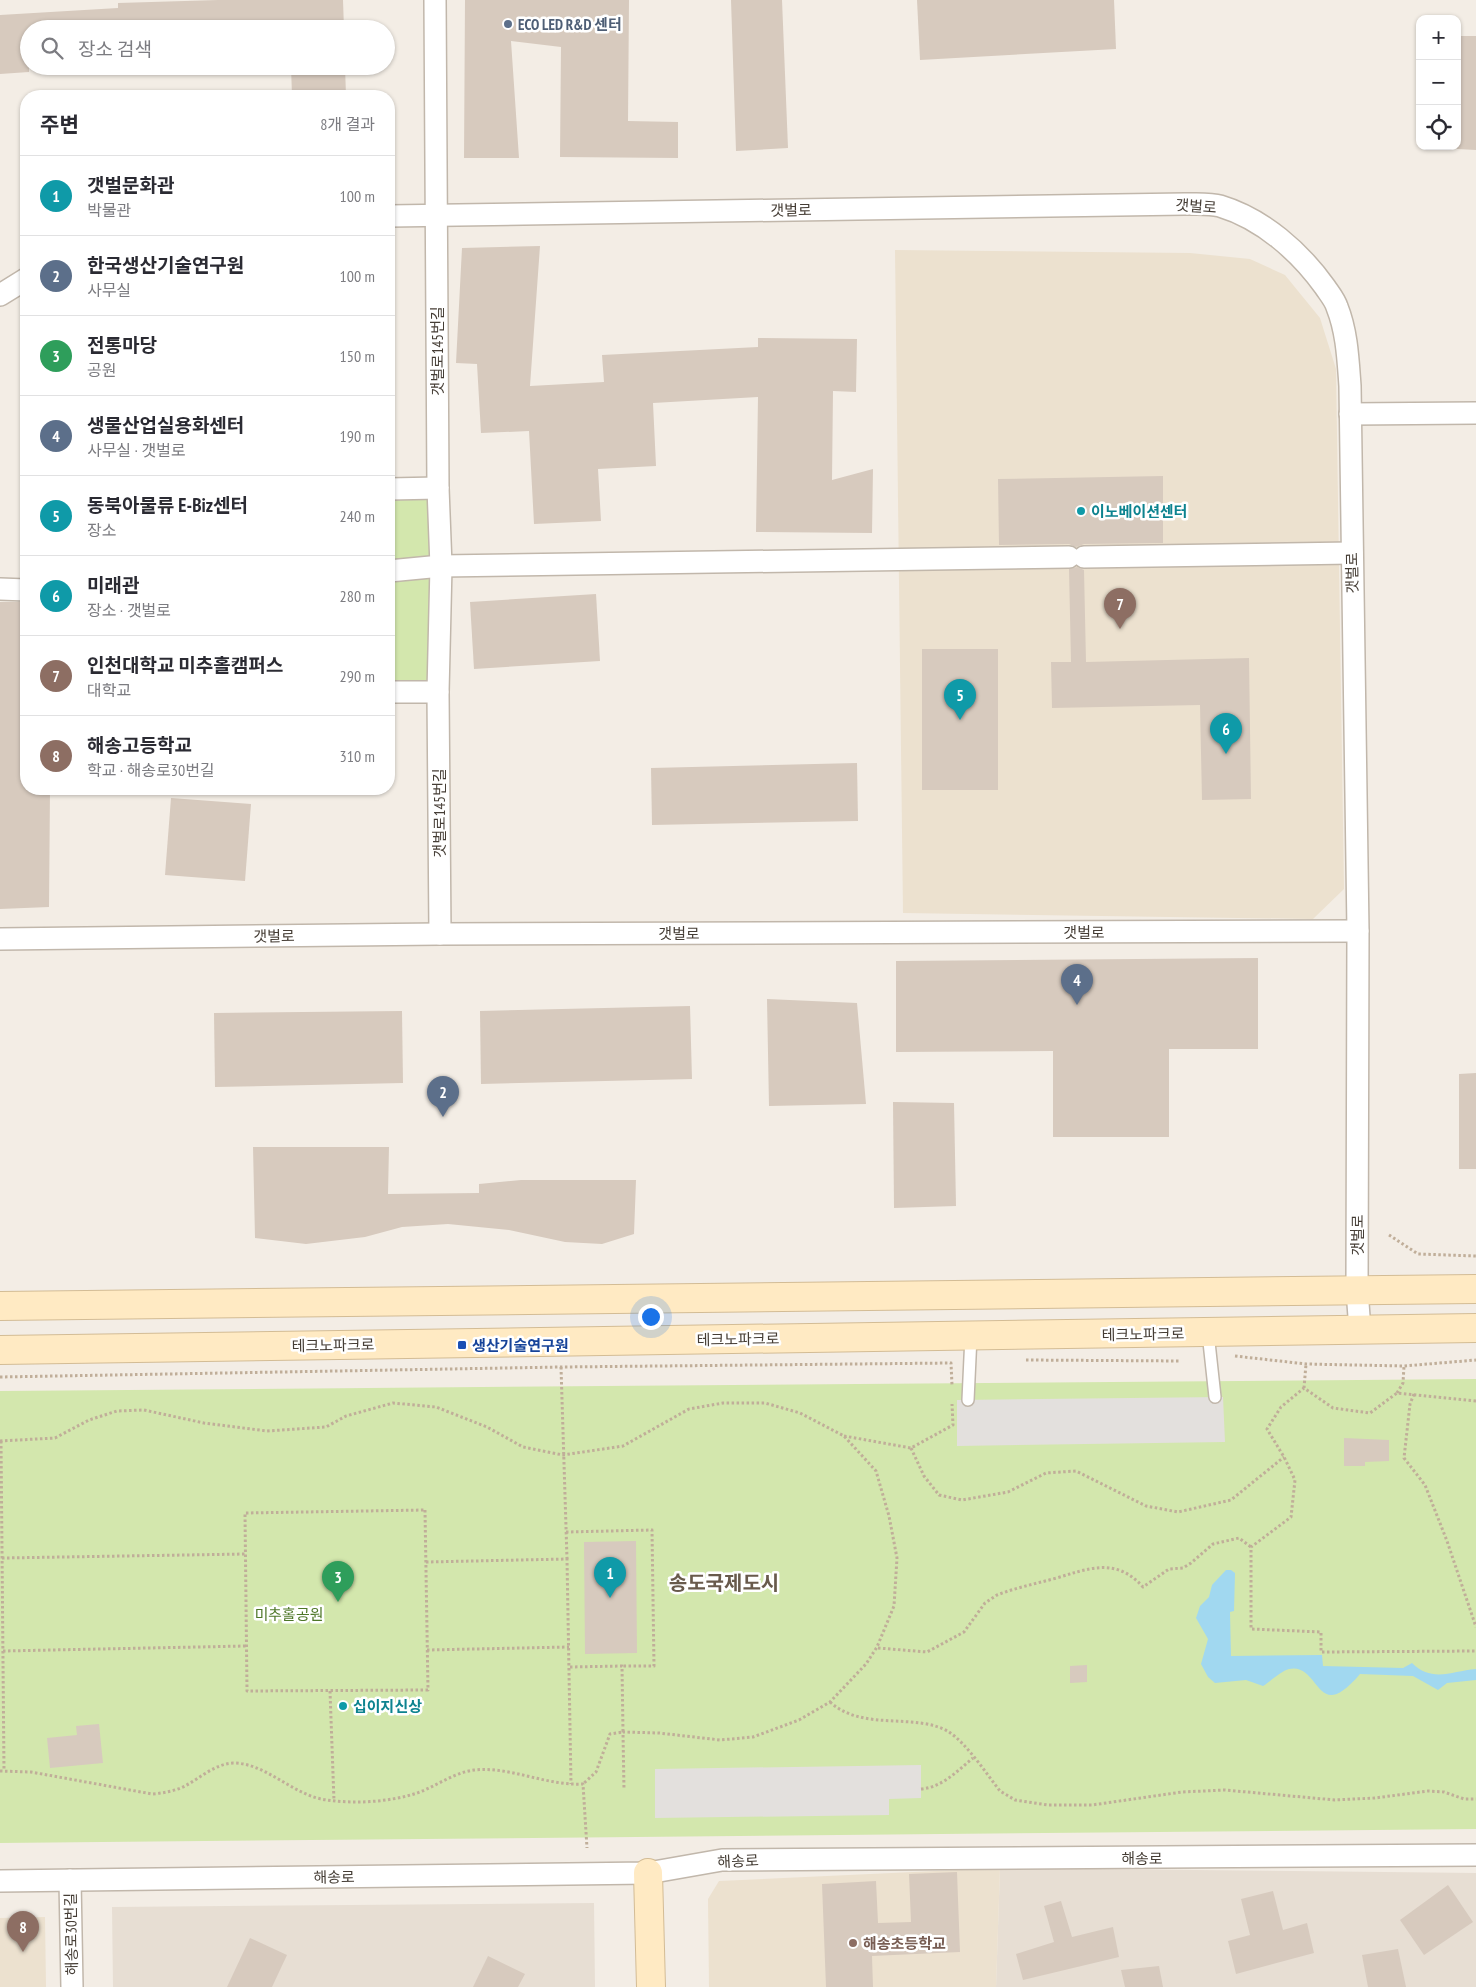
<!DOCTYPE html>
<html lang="ko">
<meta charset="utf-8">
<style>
body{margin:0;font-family:"PT Sans Narrow","Noto Sans KR",sans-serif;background:#f7f7f7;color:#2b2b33}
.controls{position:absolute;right:15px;top:15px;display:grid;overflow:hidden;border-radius:10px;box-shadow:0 1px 4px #0004}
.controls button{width:45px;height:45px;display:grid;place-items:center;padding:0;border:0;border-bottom:1px solid #e1e1e2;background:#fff;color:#2b2b33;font:25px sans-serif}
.you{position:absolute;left:650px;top:1316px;width:18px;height:18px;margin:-12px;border:4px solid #fff;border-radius:50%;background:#1a73e8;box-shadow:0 0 0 8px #1a73e833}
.badge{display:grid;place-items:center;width:32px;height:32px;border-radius:50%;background:#db2777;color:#fff;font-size:16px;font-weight:700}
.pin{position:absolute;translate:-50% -41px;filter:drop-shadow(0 1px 2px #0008)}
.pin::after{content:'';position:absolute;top:26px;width:18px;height:15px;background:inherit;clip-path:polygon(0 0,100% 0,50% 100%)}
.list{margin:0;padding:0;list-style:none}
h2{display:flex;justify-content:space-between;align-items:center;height:65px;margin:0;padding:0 20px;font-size:21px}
h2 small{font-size:16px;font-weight:400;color:#7c7c81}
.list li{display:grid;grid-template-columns:32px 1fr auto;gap:15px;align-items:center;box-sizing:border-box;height:80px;padding:0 20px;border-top:1px solid #e1e1e2}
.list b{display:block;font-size:19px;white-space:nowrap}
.list p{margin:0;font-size:16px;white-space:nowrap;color:#7c7c81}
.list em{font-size:16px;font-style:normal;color:#7c7c81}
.icon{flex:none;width:28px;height:28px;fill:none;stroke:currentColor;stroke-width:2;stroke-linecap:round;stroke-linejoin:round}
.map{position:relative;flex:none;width:1476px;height:1987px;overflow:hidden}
.search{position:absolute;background:#fff;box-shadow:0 1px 4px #0004;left:20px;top:20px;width:375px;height:55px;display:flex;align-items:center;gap:12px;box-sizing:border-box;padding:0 18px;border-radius:28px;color:#7c7c81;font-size:19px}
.panel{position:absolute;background:#fff;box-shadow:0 1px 4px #0004;left:20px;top:90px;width:375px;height:705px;border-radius:20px}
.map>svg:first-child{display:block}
.residential{fill:#e7ded3}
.education{fill:#ece1cf}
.green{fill:#d3e7ad}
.parking{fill:#e3e0dd}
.water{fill:#a1d8f0}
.building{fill:#d7cabe}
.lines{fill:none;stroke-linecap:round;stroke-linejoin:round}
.lane-casing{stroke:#c1b7ab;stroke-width:14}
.street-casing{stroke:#c1b7ab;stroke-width:24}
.secondary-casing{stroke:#d3bc95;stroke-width:30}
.path{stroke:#c0ae99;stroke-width:3;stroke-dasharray:2.5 2.5;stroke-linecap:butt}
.lane{stroke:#fff;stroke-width:11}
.street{stroke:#fff;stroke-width:21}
.secondary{stroke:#ffeac3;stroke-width:28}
.service-dot{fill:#5c6f8a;stroke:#fff;stroke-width:2}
.culture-dot{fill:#0f9aa8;stroke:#fff;stroke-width:2}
.transit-dot{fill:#1a4fb4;stroke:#fff;stroke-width:2}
.education-dot{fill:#8d6e63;stroke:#fff;stroke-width:2}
.labels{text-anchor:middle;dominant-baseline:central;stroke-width:5;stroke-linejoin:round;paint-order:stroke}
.service-label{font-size:15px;font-weight:bold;fill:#4e5e75;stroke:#fff;text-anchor:start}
.street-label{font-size:15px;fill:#453d35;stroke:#fff}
.culture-label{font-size:15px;font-weight:bold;fill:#0d838f;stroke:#fff;text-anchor:start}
.transit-label{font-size:15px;font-weight:bold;fill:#164399;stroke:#fff;text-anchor:start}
.park-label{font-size:15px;fill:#4e7728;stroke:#fff}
.education-label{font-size:15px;font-weight:bold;fill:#785e54;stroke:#fff;text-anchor:start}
.district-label{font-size:20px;font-weight:bold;fill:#685a4c;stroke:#fff}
</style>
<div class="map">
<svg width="1476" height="1987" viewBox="0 0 1476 1987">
<rect width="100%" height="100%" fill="#f3ede5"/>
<g class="residential">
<polygon points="1000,1868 1476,1873 1476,1987 996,1987"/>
<polygon points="594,1903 595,1987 113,1987 112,1907"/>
</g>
<g class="education">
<polygon points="895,250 1190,253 1250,259 1285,275 1320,318 1336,369 1344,889 1313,919 903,913"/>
<polygon points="1000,1868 996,1987 709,1987 708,1899 719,1881"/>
<polygon points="45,1917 46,1987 0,1987 0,1918"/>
</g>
<g class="green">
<polygon points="438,488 438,692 389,692 389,489"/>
<polygon points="1476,1379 1476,1829 0,1843 0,1391"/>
</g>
<g class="parking">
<polygon points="1223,1397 1225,1442 957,1446 957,1400"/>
<polygon points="921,1765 921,1798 889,1799 889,1815 655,1818 655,1769"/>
</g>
<path class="water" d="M 1226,1570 L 1231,1570 L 1235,1573 L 1234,1611 L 1230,1612 L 1231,1656 L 1322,1655 L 1323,1666 L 1403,1668 L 1412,1663 C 1432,1683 1452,1671 1476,1669 L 1476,1680 L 1447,1683 L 1438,1690 L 1413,1676 L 1360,1674 C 1315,1727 1321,1662 1289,1669 C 1281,1671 1271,1681 1263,1686 L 1246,1680 L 1215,1683 L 1208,1677 L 1201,1664 L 1208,1639 L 1196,1618 L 1200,1606 L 1209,1597 L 1212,1585 Z"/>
<g class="building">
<polygon points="218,0 343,0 344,29 29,29 29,72 0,74 0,15 118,8 118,3"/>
<polygon points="465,0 629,0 628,121 678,122 678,158 560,157 561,47 511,41 519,158 464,158"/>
<polygon points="731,0 782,0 788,148 736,151"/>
<polygon points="917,0 1114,0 1116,49 920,60"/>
<polygon points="1457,36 1476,36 1476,150 1457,149"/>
<polygon points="291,66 345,66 346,96 292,96"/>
<polygon points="540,246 530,386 604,382 602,355 758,347 758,338 857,339 856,392 833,391 832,480 873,469 872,533 756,532 758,397 653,403 656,466 598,469 601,521 534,524 529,431 481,433 477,364 456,363 462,248"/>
<polygon points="1163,476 1163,543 1084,544 1076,547 1069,544 999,545 998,479"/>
<polygon points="1077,567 1084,570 1086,662 1249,658 1251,799 1202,800 1200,705 1052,708 1051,662 1071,662 1069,569"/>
<polygon points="596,594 600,661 474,669 470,602"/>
<polygon points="0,602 26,602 26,789 50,789 49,907 0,909"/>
<rect x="922" y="649" width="76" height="141"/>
<polygon points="857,763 858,821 652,825 651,768"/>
<polygon points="171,798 251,804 245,881 165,875"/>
<polygon points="1258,958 1258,1049 1169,1049 1169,1137 1053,1137 1053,1051 896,1052 896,961"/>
<polygon points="767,999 857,1003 866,1104 769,1106"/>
<polygon points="690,1006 692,1079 481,1084 480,1011"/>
<polygon points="402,1011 403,1083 215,1087 214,1013"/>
<polygon points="1476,1073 1476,1169 1459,1169 1459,1074"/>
<polygon points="893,1102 954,1103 956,1206 894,1208"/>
<polygon points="253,1147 389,1147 388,1194 479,1193 479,1184 521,1180 636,1180 634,1234 602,1244 565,1242 509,1230 448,1224 402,1227 365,1237 306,1244 255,1238"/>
<polygon points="1344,1438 1389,1440 1389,1461 1365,1462 1365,1466 1344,1466"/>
<polygon points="636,1541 637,1653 585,1654 584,1542"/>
<polygon points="1087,1665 1087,1682 1070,1683 1070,1666"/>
<polygon points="99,1724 103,1763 50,1768 47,1738 77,1735 76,1726"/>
<polygon points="957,1872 960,1952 872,1956 873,1987 826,1987 822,1884 876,1881 878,1923 911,1922 909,1874"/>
<polygon points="1448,1885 1473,1922 1424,1955 1400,1920"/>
<polygon points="1273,1891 1283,1930 1307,1923 1314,1953 1236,1974 1228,1941 1250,1935 1241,1899"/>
<polygon points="1061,1901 1072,1937 1113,1927 1119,1957 1023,1980 1016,1954 1054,1942 1044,1906"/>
<polygon points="250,1938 287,1955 272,1987 227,1987"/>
<polygon points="1398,1949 1406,1987 1368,1987 1362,1955"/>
<polygon points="488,1956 525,1974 518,1987 473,1987"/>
<polygon points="1159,1966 1163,1987 1125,1987 1121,1970"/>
</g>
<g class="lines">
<g class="lane-casing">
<g id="lane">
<polyline points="1208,1333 1215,1397"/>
<polyline points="968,1400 971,1336"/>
</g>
</g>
<g class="street-casing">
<g id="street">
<polyline points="435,0 438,488 441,566 438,692 440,934"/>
<path d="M 389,216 L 1185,204 C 1196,204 1210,203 1220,206 C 1263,219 1300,252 1325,287 C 1329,293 1335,300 1337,307 C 1347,332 1348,359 1350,386 L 1358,931 L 1357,1290 L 1360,1330"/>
<polyline points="0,295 26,279"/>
<polyline points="1350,414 1476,413"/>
<polyline points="389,489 438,488"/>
<polyline points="1084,557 1352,553"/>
<polyline points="389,571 441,566 1069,557"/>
<polyline points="0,589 26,590"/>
<polyline points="389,692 438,692"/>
<polyline points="0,939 440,934 1358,931"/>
<polyline points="70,1880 72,1987"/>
<polyline points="0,1881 648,1873 722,1860 1476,1855"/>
</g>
</g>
<g class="secondary-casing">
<g id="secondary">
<polyline points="0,1306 1476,1289"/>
<polyline points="0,1350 1476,1328"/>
<polyline points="648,1873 651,1987"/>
</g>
</g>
<g class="path">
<polyline points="1389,1235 1418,1254 1476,1256"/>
<polyline points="1235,1356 1306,1364 1404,1366 1476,1360"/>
<polyline points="1026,1360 1181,1361"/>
<polyline points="561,1367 567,1559"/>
<polyline points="0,1377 561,1367 951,1363 952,1385"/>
<polyline points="1304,1388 1306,1364"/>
<polyline points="1397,1393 1403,1383 1404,1366"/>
<polyline points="1414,1394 1410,1404 1404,1458 1425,1485 1447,1541 1476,1627"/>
<polyline points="1476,1401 1397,1393 1370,1413 1333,1408 1304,1388 1281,1407 1267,1429 1284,1457 1295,1480 1291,1517 1251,1547 1251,1629 1321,1632 1321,1652 1476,1651"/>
<polyline points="844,1436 911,1448 953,1425 952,1404"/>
<polyline points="0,1441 55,1438 89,1420 117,1411 144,1410 204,1423 267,1431 326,1427 346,1416 393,1403 436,1407 487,1427 523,1447 563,1455 623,1446 689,1409 723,1403 765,1403 800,1413 844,1436 876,1471 889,1516 897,1558 894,1606 877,1647 866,1664 830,1702 799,1720 753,1737 720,1740 659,1733 623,1732 624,1790"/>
<polyline points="1,1441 4,1771"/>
<polyline points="911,1448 924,1476 939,1495 962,1500 1008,1492 1046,1473 1076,1471 1146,1506 1178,1512 1231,1500 1284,1457"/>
<polygon points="425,1510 428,1690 247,1691 245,1513"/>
<polyline points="566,1532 652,1530 654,1666 622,1666"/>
<polyline points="2,1558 246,1554"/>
<polyline points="426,1562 567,1559 571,1784"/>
<path d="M 878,1648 L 927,1652 L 964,1632 L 985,1603 L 997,1595 C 1015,1588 1034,1584 1053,1579 C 1088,1569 1115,1556 1143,1587 L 1169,1569 L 1183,1568 L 1191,1563 L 1213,1544 L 1239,1538 L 1251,1547"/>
<polyline points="427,1650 569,1647"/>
<polyline points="3,1651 246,1646"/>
<polyline points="570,1667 622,1666 623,1732 610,1734 596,1772 583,1784"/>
<polyline points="330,1691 334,1801"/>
<path d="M 830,1702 C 863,1732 916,1712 949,1732 C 967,1744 986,1773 1000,1791 L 1015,1800 L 1048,1805 L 1092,1805 L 1182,1792 L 1225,1790 L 1335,1800 L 1375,1798 L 1428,1791 L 1444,1792 L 1464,1799 L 1476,1799"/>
<path d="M 0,1771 L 31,1772 L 152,1794 C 164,1793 175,1791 185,1786 C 200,1778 215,1764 233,1763 C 267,1763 293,1796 327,1800 C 355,1804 387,1802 414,1794 C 434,1788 452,1773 474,1770 C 510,1766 546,1786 583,1784 L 587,1848"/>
<path d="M 921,1789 C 943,1787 957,1771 973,1758"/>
</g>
<use href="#lane" class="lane"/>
<use href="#street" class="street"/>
<use href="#secondary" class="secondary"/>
</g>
<circle class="service-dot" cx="508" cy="24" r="5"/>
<g class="culture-dot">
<circle cx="1081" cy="511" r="5"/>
<circle cx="343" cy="1706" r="5"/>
</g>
<rect class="transit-dot" x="457" y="1340" width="10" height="10" rx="2.5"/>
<circle class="education-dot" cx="853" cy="1943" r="5"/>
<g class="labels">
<g class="service-label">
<text x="518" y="24">ECO LED R&amp;D 센터</text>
</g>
<g class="street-label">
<text transform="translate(1196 206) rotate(4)">갯벌로</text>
<text transform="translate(791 210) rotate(-1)">갯벌로</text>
<text transform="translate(437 351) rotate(-90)">갯벌로145번길</text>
<text transform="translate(1352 573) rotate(-91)">갯벌로</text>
<text transform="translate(439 813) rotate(-90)">갯벌로145번길</text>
<text x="1084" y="932">갯벌로</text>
<text x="679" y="933">갯벌로</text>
<text transform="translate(274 936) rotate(-1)">갯벌로</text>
<text transform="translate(1357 1235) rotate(-90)">갯벌로</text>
<text transform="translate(1143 1334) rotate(-1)">테크노파크로</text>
<text transform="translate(738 1339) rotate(-1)">테크노파크로</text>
<text transform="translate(333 1345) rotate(-1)">테크노파크로</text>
<text x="1142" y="1858">해송로</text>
<text transform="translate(738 1861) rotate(-3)">해송로</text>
<text transform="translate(334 1877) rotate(-1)">해송로</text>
<text transform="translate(71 1934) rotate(-91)">해송로30번길</text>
</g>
<g class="culture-label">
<text x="1091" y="511">이노베이션센터</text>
<text x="353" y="1706">십이지신상</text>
</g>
<g class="transit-label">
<text x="472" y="1345">생산기술연구원</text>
</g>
<g class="park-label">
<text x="289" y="1614">미추홀공원</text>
</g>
<g class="education-label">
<text x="863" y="1943">해송초등학교</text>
</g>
<g class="district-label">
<text x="724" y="1583">송도국제도시</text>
</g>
</g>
</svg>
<div class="controls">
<button>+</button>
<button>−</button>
<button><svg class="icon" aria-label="locate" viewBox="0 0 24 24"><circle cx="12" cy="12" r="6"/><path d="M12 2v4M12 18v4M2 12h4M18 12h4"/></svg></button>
</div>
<div class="you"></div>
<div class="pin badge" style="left:610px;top:1598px;background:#0f9aa8">1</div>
<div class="pin badge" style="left:443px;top:1117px;background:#5c6f8a">2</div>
<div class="pin badge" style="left:338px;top:1602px;background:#2e9e5b">3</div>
<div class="pin badge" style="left:1077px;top:1005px;background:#5c6f8a">4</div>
<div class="pin badge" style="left:960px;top:720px;background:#0f9aa8">5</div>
<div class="pin badge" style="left:1226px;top:754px;background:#0f9aa8">6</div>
<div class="pin badge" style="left:1120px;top:629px;background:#8d6e63">7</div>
<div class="pin badge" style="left:23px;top:1952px;background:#8d6e63">8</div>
<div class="search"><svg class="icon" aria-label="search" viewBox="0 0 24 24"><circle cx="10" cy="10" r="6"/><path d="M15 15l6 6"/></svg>장소 검색</div>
<section class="panel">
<h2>주변<small>8개 결과</small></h2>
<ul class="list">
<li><span class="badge" style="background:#0f9aa8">1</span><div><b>갯벌문화관</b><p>박물관</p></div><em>100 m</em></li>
<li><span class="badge" style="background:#5c6f8a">2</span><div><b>한국생산기술연구원</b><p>사무실</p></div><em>100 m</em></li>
<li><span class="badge" style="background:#2e9e5b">3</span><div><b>전통마당</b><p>공원</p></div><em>150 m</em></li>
<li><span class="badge" style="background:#5c6f8a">4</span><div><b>생물산업실용화센터</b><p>사무실 · 갯벌로</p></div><em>190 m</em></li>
<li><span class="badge" style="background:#0f9aa8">5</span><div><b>동북아물류 E-Biz센터</b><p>장소</p></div><em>240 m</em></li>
<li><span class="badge" style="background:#0f9aa8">6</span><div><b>미래관</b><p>장소 · 갯벌로</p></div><em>280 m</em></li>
<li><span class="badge" style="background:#8d6e63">7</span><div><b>인천대학교 미추홀캠퍼스</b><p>대학교</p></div><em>290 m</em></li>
<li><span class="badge" style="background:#8d6e63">8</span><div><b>해송고등학교</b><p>학교 · 해송로30번길</p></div><em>310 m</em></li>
</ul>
</section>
</div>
